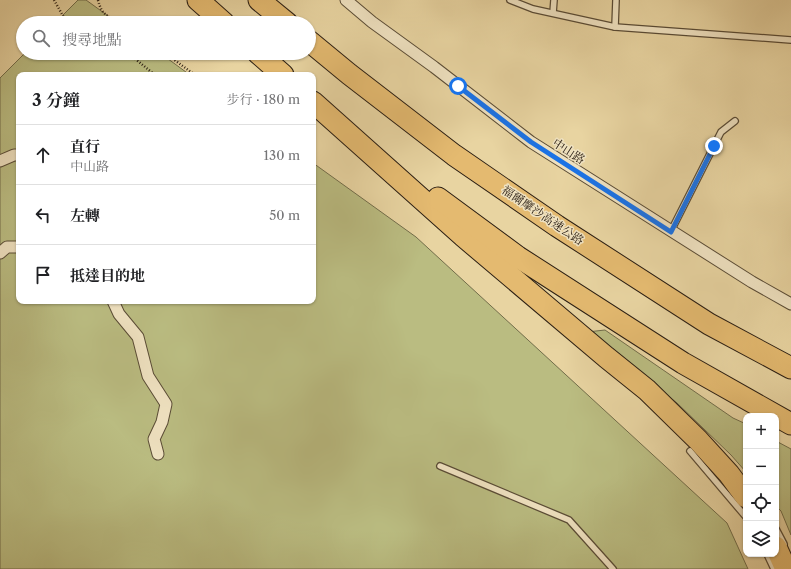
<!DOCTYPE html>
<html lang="zh-TW">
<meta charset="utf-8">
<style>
body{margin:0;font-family:"Libre Caslon Text","Noto Serif TC",serif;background:#f6f6f6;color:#202124}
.controls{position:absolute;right:12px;bottom:12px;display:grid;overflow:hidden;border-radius:8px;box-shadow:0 1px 3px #0004}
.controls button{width:36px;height:36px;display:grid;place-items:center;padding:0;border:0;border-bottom:1px solid #e0e0e0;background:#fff;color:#202124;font:20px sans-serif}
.stop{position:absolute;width:12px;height:12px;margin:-9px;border:3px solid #1a73e8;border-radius:50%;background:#fff}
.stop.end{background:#1a73e8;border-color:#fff;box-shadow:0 1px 4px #0008}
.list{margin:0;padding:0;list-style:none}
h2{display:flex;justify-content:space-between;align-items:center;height:52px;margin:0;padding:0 16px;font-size:17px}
h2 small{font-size:13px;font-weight:400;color:#757577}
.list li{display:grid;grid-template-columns:26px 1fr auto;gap:12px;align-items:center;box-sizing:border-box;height:60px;padding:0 16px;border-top:1px solid #e0e0e0}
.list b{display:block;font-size:15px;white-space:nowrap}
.list p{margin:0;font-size:13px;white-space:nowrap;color:#757577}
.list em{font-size:13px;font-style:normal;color:#757577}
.icon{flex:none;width:22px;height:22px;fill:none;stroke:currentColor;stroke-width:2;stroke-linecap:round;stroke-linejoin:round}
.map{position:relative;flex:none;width:791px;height:569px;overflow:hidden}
.search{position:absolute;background:#fff;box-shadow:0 1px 3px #0004;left:16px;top:16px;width:300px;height:44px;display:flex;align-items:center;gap:10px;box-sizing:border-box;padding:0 14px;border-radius:22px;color:#757577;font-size:15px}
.panel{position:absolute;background:#fff;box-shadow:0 1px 3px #0004;left:16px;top:72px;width:300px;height:232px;border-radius:8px}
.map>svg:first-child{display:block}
.green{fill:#babc81;stroke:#726d4a}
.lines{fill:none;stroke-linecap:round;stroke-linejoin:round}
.service-casing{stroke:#5a4c36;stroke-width:8}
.minor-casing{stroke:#5a4c36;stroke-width:13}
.motorway-casing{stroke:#2a1e13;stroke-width:23}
.path{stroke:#2a1e13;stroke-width:2.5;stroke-dasharray:1 2;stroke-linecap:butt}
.service{stroke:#f0e3c2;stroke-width:5.5}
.minor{stroke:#f0e3c2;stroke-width:11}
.motorway{stroke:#e4ba70;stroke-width:21}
.route{stroke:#1a73e8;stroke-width:5}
.labels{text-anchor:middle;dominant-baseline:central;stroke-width:3;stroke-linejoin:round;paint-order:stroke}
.street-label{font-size:12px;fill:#2a1e13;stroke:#f0e3c2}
</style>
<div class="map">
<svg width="791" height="569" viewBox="0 0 791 569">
<rect width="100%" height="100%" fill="#e8d4a1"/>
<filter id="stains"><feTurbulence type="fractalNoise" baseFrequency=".005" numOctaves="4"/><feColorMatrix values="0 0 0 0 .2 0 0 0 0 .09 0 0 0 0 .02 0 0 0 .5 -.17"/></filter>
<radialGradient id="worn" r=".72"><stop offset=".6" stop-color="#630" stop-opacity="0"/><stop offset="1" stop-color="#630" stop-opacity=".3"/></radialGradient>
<g class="green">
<polygon points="78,0 86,0 118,23 55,23"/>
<polygon points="25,53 160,53 190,75 19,75 19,301 313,301 313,163 416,237 727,523 748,569 0,569 0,78"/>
<polygon points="605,330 733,418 746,424 746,472 731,455 677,403 587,332"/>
<polygon points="776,441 791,449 791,535 781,511 776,506"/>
</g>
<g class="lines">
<g class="service-casing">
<g id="service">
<polyline points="510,0 533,9 615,27 791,40"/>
<polyline points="553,13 554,0"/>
<polyline points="615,27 616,0"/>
<polyline points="671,231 721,132 735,121"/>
<polyline points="690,451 746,517"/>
<polyline points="440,466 569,520 613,569"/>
<polyline points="776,529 784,544"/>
<polyline points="767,554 774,569"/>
</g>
</g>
<g class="minor-casing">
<g id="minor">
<polyline points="346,0 372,22 434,67 531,142 752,282 791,304"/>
<polyline points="0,161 14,155 19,155"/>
<polyline points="0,253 7,247 19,247"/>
<polyline points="113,301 119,314 138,337 148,376 166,404 162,422 154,439 158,454"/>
</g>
</g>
<g class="motorway-casing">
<g id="motorway">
<polyline points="198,0 224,23"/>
<polyline points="259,0 287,23"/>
<polyline points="309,41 349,74 454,155 557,226 709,324 791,368"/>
<polyline points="258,53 283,75"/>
<polyline points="313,102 463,236 606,357 647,390 698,440 729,474 746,497"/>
<polyline points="438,198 518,257 683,363 791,424"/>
<polyline points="776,547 786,569"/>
</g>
</g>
<g class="path">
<polyline points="54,0 67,23"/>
<path d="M 98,0 C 102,16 107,15 120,23"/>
<polyline points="128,53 155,75"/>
<polyline points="165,53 195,75"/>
</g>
<use href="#service" class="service"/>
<use href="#minor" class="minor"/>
<use href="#motorway" class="motorway"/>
</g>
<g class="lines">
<polyline class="route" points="458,86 531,142 671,232 714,146"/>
</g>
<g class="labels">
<g class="street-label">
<text transform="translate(569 151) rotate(33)">中山路</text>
<text transform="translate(543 215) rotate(34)">福爾摩沙高速公路</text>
</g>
</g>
<rect width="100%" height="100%" filter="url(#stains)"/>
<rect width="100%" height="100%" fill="url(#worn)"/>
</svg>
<div class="controls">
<button>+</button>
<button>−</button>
<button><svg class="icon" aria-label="locate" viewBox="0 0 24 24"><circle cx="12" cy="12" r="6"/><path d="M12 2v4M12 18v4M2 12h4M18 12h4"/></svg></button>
<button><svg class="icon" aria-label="layers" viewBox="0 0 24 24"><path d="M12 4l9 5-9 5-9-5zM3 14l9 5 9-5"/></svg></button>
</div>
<div class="stop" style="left:458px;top:86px"></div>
<div class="stop end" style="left:714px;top:146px"></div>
<div class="search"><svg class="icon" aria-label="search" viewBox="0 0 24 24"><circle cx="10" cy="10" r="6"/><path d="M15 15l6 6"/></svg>搜尋地點</div>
<section class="panel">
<h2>3 分鐘<small>步行 · 180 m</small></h2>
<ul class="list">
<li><svg class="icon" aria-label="ahead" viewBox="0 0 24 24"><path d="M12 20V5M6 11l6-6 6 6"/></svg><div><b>直行</b><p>中山路</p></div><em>130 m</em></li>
<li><svg class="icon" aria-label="left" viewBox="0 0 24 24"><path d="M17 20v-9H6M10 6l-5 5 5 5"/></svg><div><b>左轉</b></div><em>50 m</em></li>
<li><svg class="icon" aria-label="arrive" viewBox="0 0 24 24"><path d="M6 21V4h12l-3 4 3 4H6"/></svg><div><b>抵達目的地</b></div></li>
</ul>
</section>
</div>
